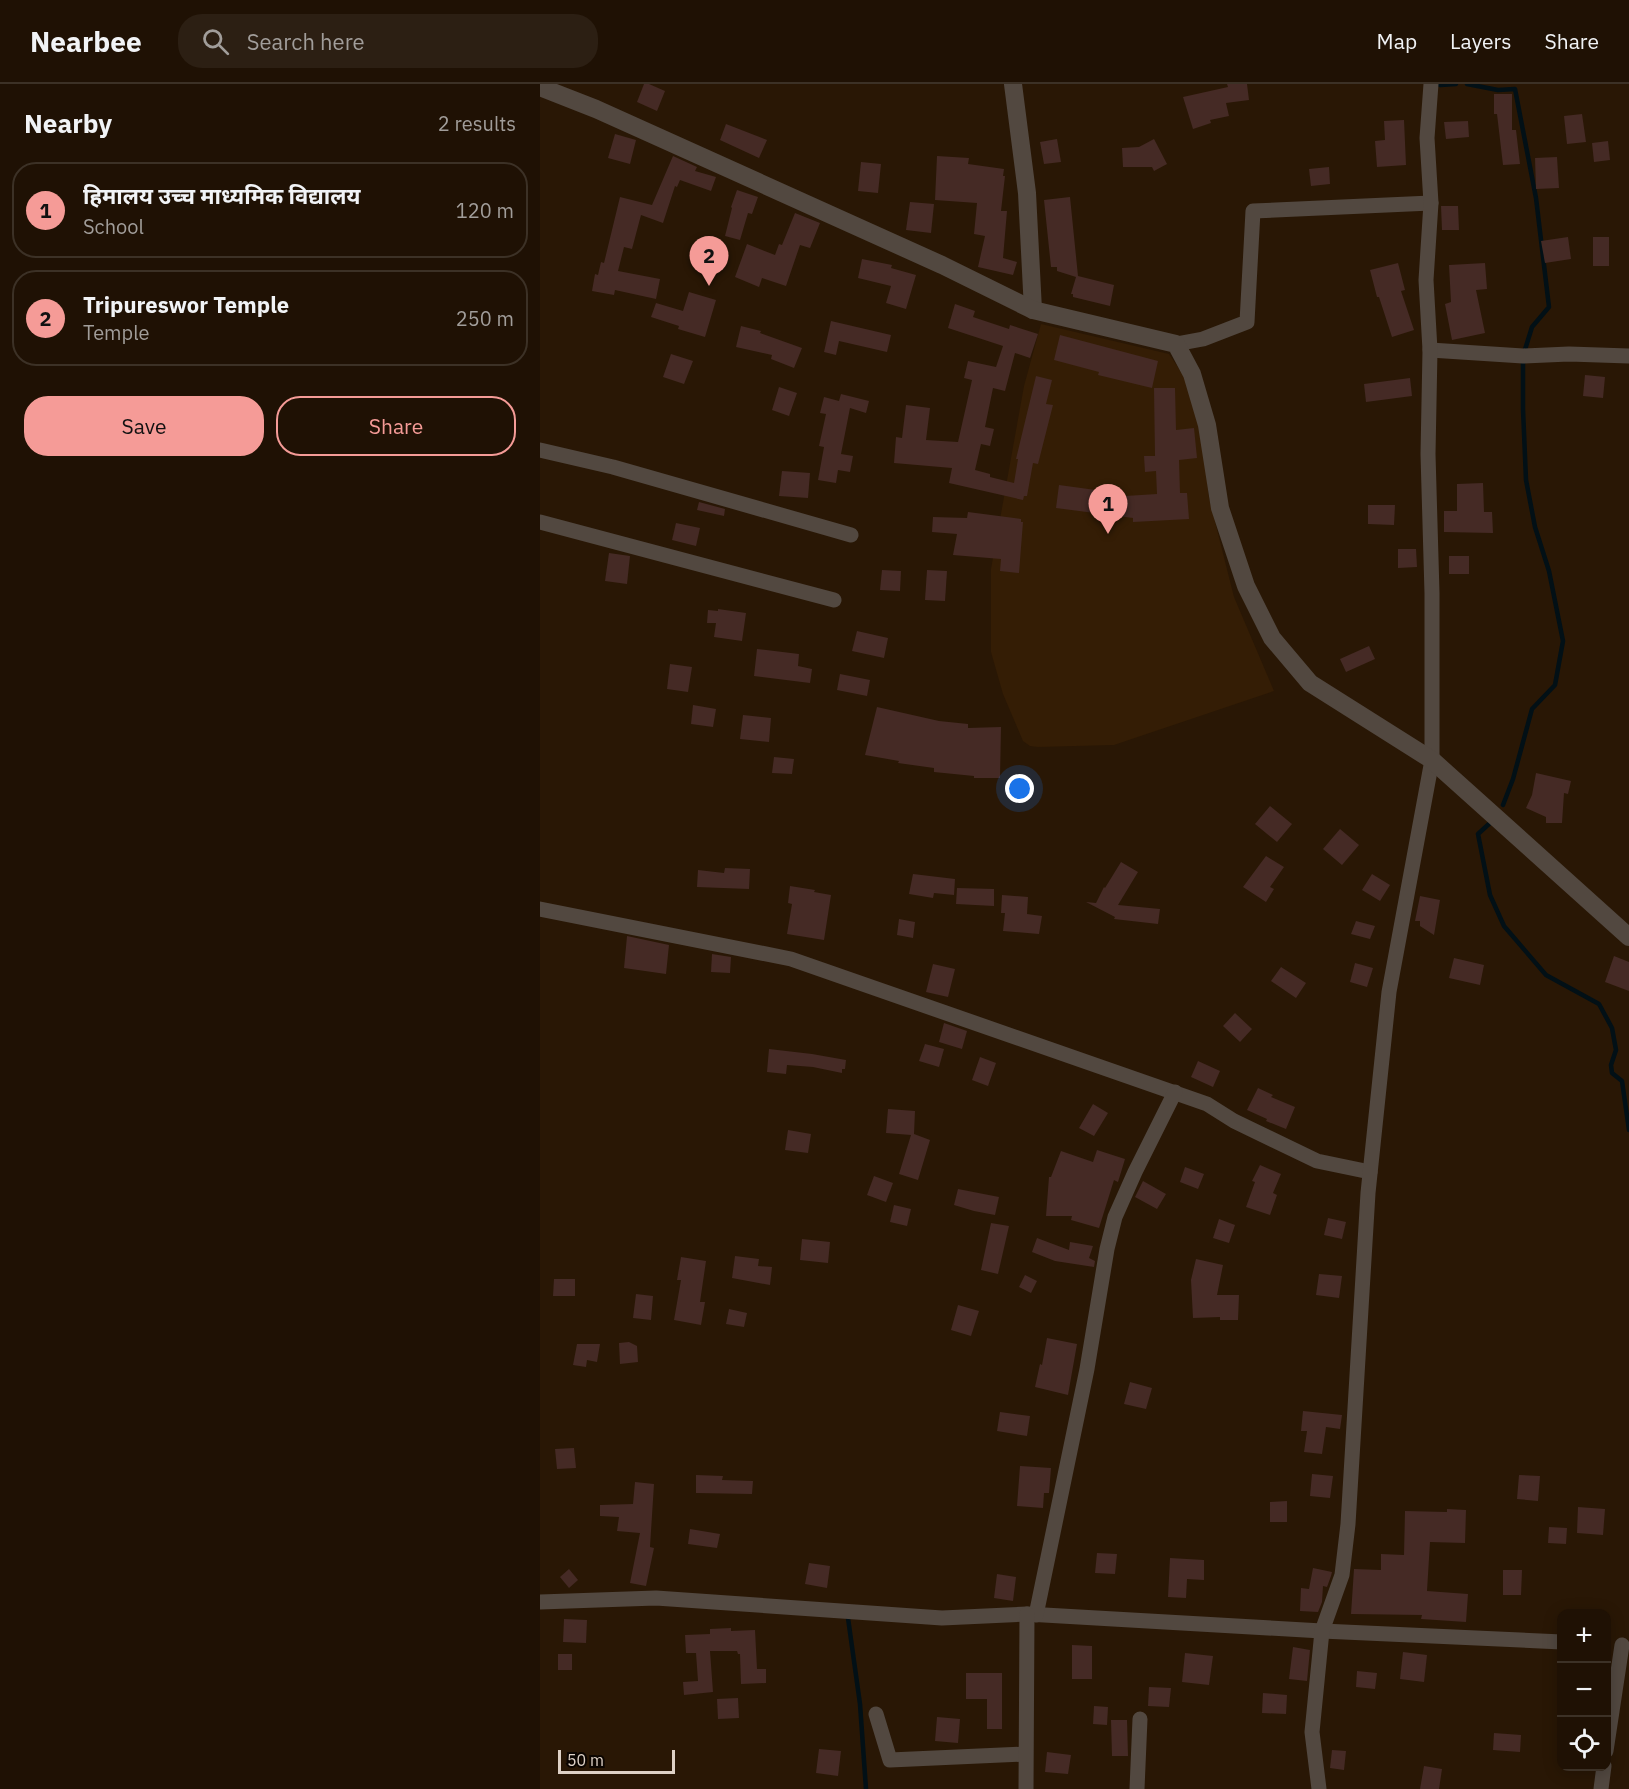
<!DOCTYPE html>
<meta charset="utf-8">
<style>
body{margin:0;font-family:"IBM Plex Sans","Noto Sans Devanagari",sans-serif;background:#2c1f13;color:#f1f3f6}
.controls{position:absolute;right:18px;bottom:18px;display:grid;overflow:hidden;border-radius:12px;box-shadow:0 3px 15px #0003}
.controls button{width:54px;height:54px;display:grid;place-items:center;padding:0;border:0;border-bottom:2px solid #3c3126;background:#1f1104;color:#f1f3f6;font:30px sans-serif}
.scale{position:absolute;left:18px;bottom:15px;width:117px;box-sizing:border-box;padding-left:6px;border:3px solid #ded1c6;border-top:0;font-size:16px;line-height:21px;white-space:nowrap;color:#ded1c6;-webkit-text-stroke:4px #0b0501;paint-order:stroke}
.you{position:absolute;left:480px;top:705px;width:21px;height:21px;margin:-15px;border:4px solid #fff;border-radius:50%;background:#1a73e8;box-shadow:0 0 0 9px #1a73e833}
.badge{display:grid;place-items:center;width:39px;height:39px;border-radius:50%;background:#f59b97;color:#111;font-size:20px;font-weight:700}
.pin{position:absolute;translate:-50% -50px;filter:drop-shadow(0 2px 3px #0008)}
.pin::after{content:'';position:absolute;top:32px;width:21px;height:18px;background:inherit;clip-path:polygon(0 0,100% 0,50% 100%)}
.list{margin:0;padding:0;list-style:none}
h2{display:flex;justify-content:space-between;align-items:center;height:78px;margin:0;padding:0 24px;font-size:26px}
h2 small{font-size:20px;font-weight:400;color:#a19d9a}
.list li{display:grid;grid-template-columns:39px 1fr auto;gap:18px;align-items:center;box-sizing:border-box;height:96px;margin:0 12px 12px;padding:0 12px;border:2px solid #3c3126;border-radius:24px}
.list b{display:block;font-size:22px;white-space:nowrap}
.list p{margin:0;font-size:20px;white-space:nowrap;color:#a19d9a}
.list em{font-size:20px;font-style:normal;color:#a19d9a}
.actions{display:flex;gap:12px;padding:18px 24px}
.actions a{flex:1;padding:14px 0;border:2px solid #f59b97;border-radius:24px;text-align:center;font-size:21px;color:#f59b97}
.actions .main{background:#f59b97;color:#111}
.icon{flex:none;width:33px;height:33px;fill:none;stroke:currentColor;stroke-width:2;stroke-linecap:round;stroke-linejoin:round}
.map{position:relative;flex:none;width:1089px;height:1705px;overflow:hidden}
header{display:flex;align-items:center;gap:36px;box-sizing:border-box;height:84px;padding:0 30px;background:#1f1104;border-bottom:2px solid #3c3126}
header strong{font-size:28px}
nav{display:flex;gap:33px;margin-inline-start:auto;font-size:21px}
.search{width:420px;height:54px;background:#2c1f13;display:flex;align-items:center;gap:15px;box-sizing:border-box;padding:0 21px;border-radius:24px;color:#a19d9a;font-size:22px}
main{display:flex}
aside{flex:1;background:#1f1104}
.map>svg:first-child{display:block}
.built{fill:#341d05}
.lines{fill:none;stroke-linecap:round;stroke-linejoin:round}
.stream{stroke:#021016;stroke-width:4.5}
.building{fill:#452a25}
.minor{stroke:#524840;stroke-width:15}
.tertiary{stroke:#524840;stroke-width:18}
</style>
<header>
<strong>Nearbee</strong>
<div class="search"><svg class="icon" aria-label="search" viewBox="0 0 24 24"><circle cx="10" cy="10" r="6"/><path d="M15 15l6 6"/></svg>Search here</div>
<nav><a>Map</a><a>Layers</a><a>Share</a></nav>
</header>
<main>
<aside>
<h2>Nearby<small>2 results</small></h2>
<ul class="list">
<li><span class="badge">1</span><div><b>हिमालय उच्च माध्यमिक विद्यालय</b><p>School</p></div><em>120 m</em></li>
<li><span class="badge">2</span><div><b>Tripureswor Temple</b><p>Temple</p></div><em>250 m</em></li>
</ul>
<div class="actions"><a class="main">Save</a><a>Share</a></div>
</aside>
<div class="map">
<svg width="1089" height="1705" viewBox="0 0 1089 1705">
<rect width="100%" height="100%" fill="#291705"/>
<polygon class="built" points="501,240 629,270 646,295 661,341 669,414 694,513 734,607 574,661 498,663 490,662 483,657 463,610 451,568 451,485 484,302"/>
<g class="lines">
<g class="stream">
<polyline points="927,0 958,6 975,5 996,114 1009,223 992,243 983,272 983,325 986,396 995,443 1009,487 1023,557 1015,601 992,625 973,695 963,721"/>
<polyline points="900,1 916,0"/>
<polyline points="950,739 938,750 950,811 964,842 1006,891 1059,920 1072,944 1076,966 1071,981 1072,989 1082,997 1089,1046"/>
<polyline points="308,1534 320,1620 326,1705"/>
</g>
</g>
<g class="building">
<polygon points="104,0 109,0 125,7 117,27 97,18"/>
<polygon points="687,0 707,0 709,16 686,19 689,32 670,36 671,39 653,45 643,13 688,3"/>
<polygon points="954,10 972,10 972,46 976,46 980,80 963,81 957,30 954,30"/>
<polygon points="1042,30 1046,58 1027,60 1024,32"/>
<polygon points="864,36 866,81 837,83 835,57 845,56 844,37"/>
<polygon points="928,37 929,53 906,55 904,38"/>
<polygon points="186,40 227,56 219,74 180,56"/>
<polygon points="75,50 96,56 90,80 68,74"/>
<polygon points="517,55 521,78 504,80 500,58"/>
<polygon points="614,55 627,80 614,87 612,83 583,83 582,64 599,63"/>
<polygon points="1068,57 1070,76 1054,78 1052,59"/>
<polygon points="133,72 157,83 155,87 176,93 171,107 140,96 137,103 135,102 123,139 101,131 92,165 84,163 78,187 120,195 116,215 75,206 74,211 52,207 55,190 58,191 61,178 64,179 80,113 112,121"/>
<polygon points="397,72 429,74 428,80 464,85 463,92 465,92 461,127 467,127 463,174 477,178 473,191 438,183 445,152 434,150 437,119 395,116"/>
<polygon points="1017,73 1019,104 996,105 995,74"/>
<polygon points="321,78 341,80 338,109 318,107"/>
<polygon points="789,83 790,100 771,102 769,85"/>
<polygon points="197,106 218,113 212,130 208,129 200,156 185,152 192,124 191,123"/>
<polygon points="530,113 538,192 574,201 570,222 533,213 533,210 531,210 536,193 517,187 517,183 511,183 504,116"/>
<polygon points="370,118 394,120 391,149 366,146"/>
<polygon points="901,122 918,122 919,146 902,146"/>
<polygon points="255,129 280,139 270,164 260,161 246,202 222,194 219,203 195,193 207,160 235,171 239,160 242,161"/>
<polygon points="1028,153 1031,175 1005,179 1001,157"/>
<rect x="1053" y="153" width="16" height="29"/>
<polygon points="322,175 352,181 351,184 376,191 366,225 346,219 351,202 318,194"/>
<polygon points="858,179 865,206 861,207 874,246 852,253 839,213 837,213 830,186"/>
<polygon points="945,179 947,205 936,206 945,249 912,256 905,220 911,218 909,181"/>
<polygon points="149,208 176,216 165,253 138,245 139,242 111,233 116,219 143,227"/>
<polygon points="415,220 435,227 433,233 469,245 470,241 498,250 490,274 475,269 465,307 453,304 445,343 454,345 450,362 441,360 435,386 450,390 450,393 474,399 478,375 476,375 496,292 512,296 506,320 513,321 498,380 493,379 487,412 484,412 483,416 409,399 412,384 354,379 356,353 362,354 366,321 390,324 386,356 418,358 432,296 424,294 428,277 456,283 463,262 408,244"/>
<polygon points="291,237 351,251 347,268 299,257 296,271 284,268"/>
<polygon points="201,242 221,247 220,249 262,264 254,284 231,275 232,271 196,263"/>
<polygon points="520,251 618,277 612,304 558,291 559,288 514,276"/>
<polygon points="131,270 153,277 144,300 123,293"/>
<polygon points="1045,291 1065,293 1063,314 1043,312"/>
<polygon points="870,294 872,312 826,318 824,300"/>
<polygon points="239,303 257,309 249,332 232,326"/>
<polygon points="614,304 635,304 636,346 654,344 657,374 639,376 640,409 647,409 649,435 593,438 593,434 516,424 519,401 585,410 585,412 617,410 616,387 605,388 604,372 615,372"/>
<polygon points="301,310 329,317 326,329 310,324 301,370 313,372 310,388 298,386 296,399 278,396 284,363 279,362 286,330 280,329 284,313 299,317"/>
<polygon points="242,387 270,389 268,414 239,412"/>
<polygon points="943,399 944,428 952,428 953,449 904,448 904,427 917,427 917,400"/>
<polygon points="159,418 185,425 184,432 157,426"/>
<polygon points="828,421 855,421 854,441 828,440"/>
<polygon points="428,428 481,435 481,438 483,438 479,489 460,487 461,475 413,471 417,450 392,448 393,433 427,434"/>
<polygon points="136,439 160,444 156,462 132,456"/>
<polygon points="858,465 876,465 877,483 858,484"/>
<polygon points="69,469 90,472 87,500 65,497"/>
<rect x="909" y="472" width="20" height="18"/>
<polygon points="342,486 361,487 360,507 340,506"/>
<polygon points="387,486 407,487 405,517 385,516"/>
<polygon points="178,525 206,529 202,557 174,553 176,539 167,539 168,526 178,527"/>
<polygon points="317,547 348,554 344,574 312,567"/>
<polygon points="829,562 835,575 806,588 800,575"/>
<polygon points="217,565 259,570 258,582 272,585 270,599 214,592"/>
<polygon points="130,580 152,583 148,608 127,605"/>
<polygon points="300,590 330,596 327,612 297,606"/>
<polygon points="153,621 176,625 173,643 151,640"/>
<polygon points="337,623 399,637 428,640 428,644 461,643 460,694 434,694 434,692 394,688 394,684 358,679 359,677 325,671"/>
<polygon points="203,631 231,634 229,658 200,655"/>
<polygon points="234,673 254,675 252,690 232,689"/>
<polygon points="996,689 1031,697 1028,710 1024,709 1022,739 1006,739 1006,733 986,724 992,711"/>
<polygon points="730,722 752,740 737,758 715,740"/>
<polygon points="800,745 819,761 802,781 783,765"/>
<polygon points="726,772 744,783 730,803 734,805 726,818 703,803"/>
<polygon points="581,778 598,788 578,821 620,825 618,840 574,835 575,833 546,818 556,819 564,803 565,804"/>
<polygon points="185,784 210,785 209,805 157,803 158,786 184,789"/>
<polygon points="373,790 415,795 414,811 394,809 393,814 369,810"/>
<polygon points="832,790 850,801 840,817 822,806"/>
<polygon points="250,802 275,806 274,808 291,811 284,856 247,850 252,820 248,819"/>
<polygon points="417,804 454,805 454,822 416,820"/>
<polygon points="462,811 488,813 487,830 502,832 499,850 463,847 465,829 461,829"/>
<polygon points="880,812 900,816 894,851 880,842 880,837 875,837"/>
<polygon points="359,835 375,838 373,854 357,851"/>
<polygon points="816,837 835,842 830,855 811,850"/>
<polygon points="87,852 129,861 126,890 84,884"/>
<polygon points="172,870 191,873 190,889 171,888"/>
<polygon points="1074,872 1089,878 1089,907 1065,898"/>
<polygon points="914,874 944,881 940,901 909,894"/>
<polygon points="815,879 833,884 827,903 810,898"/>
<polygon points="393,880 415,885 408,913 386,908"/>
<polygon points="741,883 766,899 756,914 731,897"/>
<polygon points="695,929 712,945 700,958 683,942"/>
<polygon points="404,939 427,947 422,965 399,958"/>
<polygon points="385,960 404,965 399,983 379,977"/>
<polygon points="229,965 272,970 306,976 305,985 302,985 302,989 273,983 247,981 246,990 227,988"/>
<polygon points="440,973 456,979 448,1002 432,996"/>
<polygon points="658,977 680,987 673,1003 651,993"/>
<polygon points="718,1004 733,1011 731,1013 755,1023 746,1045 726,1037 727,1035 707,1026"/>
<polygon points="553,1020 568,1029 554,1052 539,1044"/>
<polygon points="348,1025 375,1027 374,1050 390,1056 378,1096 359,1090 371,1051 346,1049"/>
<polygon points="248,1046 271,1050 268,1069 245,1066"/>
<polygon points="557,1066 585,1075 578,1098 574,1096 559,1144 531,1136 532,1132 506,1132 509,1093 511,1093 521,1067 553,1078"/>
<polygon points="720,1081 741,1090 733,1109 737,1111 730,1131 706,1123 715,1098 712,1097"/>
<polygon points="645,1083 664,1090 658,1105 640,1098"/>
<polygon points="334,1092 353,1099 346,1118 327,1111"/>
<polygon points="603,1097 626,1110 617,1125 595,1113"/>
<polygon points="418,1105 459,1113 455,1131 434,1127 414,1121"/>
<polygon points="354,1121 371,1125 367,1142 350,1138"/>
<polygon points="788,1134 806,1138 802,1155 784,1151"/>
<polygon points="679,1135 695,1141 689,1159 673,1154"/>
<polygon points="451,1139 469,1142 458,1190 441,1186"/>
<polygon points="497,1154 529,1166 530,1158 553,1162 549,1174 555,1177 554,1183 515,1177 492,1168"/>
<polygon points="262,1155 290,1158 288,1179 260,1176"/>
<polygon points="195,1172 219,1175 218,1182 232,1183 230,1201 192,1194"/>
<polygon points="141,1173 166,1177 160,1218 165,1218 161,1241 134,1236 141,1196 137,1196"/>
<polygon points="656,1175 683,1181 677,1211 699,1211 698,1236 680,1236 680,1233 653,1234 651,1196"/>
<polygon points="779,1190 802,1192 799,1214 776,1211"/>
<polygon points="485,1191 497,1197 491,1209 479,1203"/>
<polygon points="14,1195 35,1195 35,1212 13,1212"/>
<polygon points="96,1210 113,1212 111,1236 93,1234"/>
<polygon points="418,1221 439,1227 431,1252 411,1246"/>
<polygon points="189,1225 207,1229 204,1243 186,1240"/>
<polygon points="507,1254 537,1260 528,1311 495,1303 500,1280 502,1281"/>
<polygon points="89,1258 97,1262 98,1278 80,1280 79,1259"/>
<polygon points="37,1260 60,1260 57,1278 47,1276 46,1283 33,1281"/>
<polygon points="590,1298 612,1304 606,1325 584,1320"/>
<polygon points="763,1327 802,1331 800,1345 786,1343 782,1370 764,1368 767,1347 761,1347"/>
<polygon points="460,1328 490,1332 487,1352 457,1347"/>
<polygon points="34,1364 36,1384 17,1385 15,1365"/>
<polygon points="480,1382 511,1384 509,1409 504,1409 503,1424 477,1422"/>
<polygon points="772,1390 793,1392 790,1414 770,1412"/>
<polygon points="156,1391 183,1392 182,1396 213,1397 212,1410 156,1409"/>
<polygon points="979,1391 1000,1392 998,1417 977,1415"/>
<polygon points="95,1398 114,1400 110,1463 114,1464 106,1502 90,1499 100,1449 77,1447 79,1433 60,1432 60,1421 93,1420"/>
<polygon points="747,1417 747,1438 730,1438 730,1418"/>
<polygon points="1038,1423 1065,1425 1063,1451 1037,1449"/>
<polygon points="907,1425 926,1426 925,1459 890,1458 887,1507 928,1510 926,1538 881,1535 882,1531 811,1530 814,1485 841,1486 841,1470 864,1471 865,1427 907,1428"/>
<polygon points="1009,1443 1027,1444 1026,1460 1008,1459"/>
<polygon points="150,1445 180,1450 177,1464 148,1460"/>
<polygon points="557,1469 577,1470 575,1490 555,1489"/>
<polygon points="630,1474 664,1476 664,1496 647,1495 646,1514 628,1513"/>
<polygon points="269,1479 290,1482 287,1504 265,1500"/>
<polygon points="773,1484 792,1488 791,1492 787,1503 783,1502 782,1518 778,1528 760,1527 761,1504 769,1505"/>
<polygon points="29,1485 38,1496 29,1504 20,1493"/>
<polygon points="963,1486 982,1486 981,1511 963,1511"/>
<polygon points="457,1490 476,1493 473,1517 454,1514"/>
<polygon points="24,1535 47,1536 46,1559 23,1558"/>
<polygon points="191,1544 191,1547 215,1546 217,1585 226,1585 226,1599 201,1600 200,1570 198,1570 197,1567 170,1567 173,1608 144,1611 143,1598 158,1597 156,1569 146,1569 145,1551 170,1550 170,1545"/>
<polygon points="532,1561 552,1562 552,1595 532,1595"/>
<polygon points="753,1563 770,1566 767,1597 749,1595"/>
<polygon points="863,1568 887,1571 884,1598 860,1595"/>
<polygon points="645,1569 673,1572 669,1601 642,1598"/>
<rect x="18" y="1570" width="14" height="16"/>
<polygon points="817,1587 837,1589 835,1605 816,1603"/>
<polygon points="426,1589 462,1589 462,1645 447,1645 447,1615 426,1615"/>
<polygon points="609,1603 631,1604 629,1623 608,1622"/>
<polygon points="723,1609 747,1611 746,1630 722,1629"/>
<polygon points="198,1614 199,1634 178,1635 177,1615"/>
<polygon points="554,1622 568,1623 567,1641 553,1640"/>
<polygon points="397,1633 420,1635 418,1659 395,1657"/>
<polygon points="571,1636 587,1636 588,1672 572,1672"/>
<polygon points="954,1649 981,1651 980,1668 953,1666"/>
<polygon points="279,1665 301,1667 298,1692 276,1689"/>
<polygon points="792,1666 806,1667 804,1686 790,1684"/>
<polygon points="507,1668 531,1671 528,1690 505,1688"/>
<polygon points="884,1682 902,1685 899,1705 880,1705"/>
</g>
<g class="lines">
<g class="minor">
<polyline points="636,260 663,255 707,238 713,127 891,119"/>
<polyline points="890,266 983,272 1029,270 1089,272"/>
<polyline points="0,366 73,383 311,451"/>
<polyline points="0,438 294,516"/>
<polyline points="0,825 251,875 667,1020 694,1037 777,1077 830,1088"/>
<polyline points="0,1518 116,1514 402,1534 487,1530 782,1547 1022,1558"/>
<polyline points="496,1531 547,1285 567,1165 575,1133 595,1088 635,1008"/>
<polyline points="336,1630 350,1676 485,1670"/>
<polyline points="1066,1667 1082,1561"/>
<polyline points="486,1705 487,1530"/>
<polyline points="597,1705 600,1635"/>
<polyline points="779,1705 772,1648 782,1547 802,1491 808,1440 828,1109 849,908 892,676 892,509 888,370 890,266 886,196 891,119 887,54 891,0"/>
<polyline points="1061,1705 1064,1682"/>
</g>
<g class="tertiary">
<polyline points="473,0 487,109 493,226"/>
<polyline points="0,3 56,25 402,181 493,226 636,260 652,290 667,341 680,424 706,502 732,554 770,599 892,676 1089,853"/>
</g>
</g>
</svg>
<div class="controls">
<button>+</button>
<button>−</button>
<button><svg class="icon" aria-label="locate" viewBox="0 0 24 24"><circle cx="12" cy="12" r="6"/><path d="M12 2v4M12 18v4M2 12h4M18 12h4"/></svg></button>
</div>
<div class="scale">50 m</div>
<div class="you"></div>
<div class="pin badge" style="left:568px;top:450px">1</div>
<div class="pin badge" style="left:169px;top:202px">2</div>
</div>
</main>
